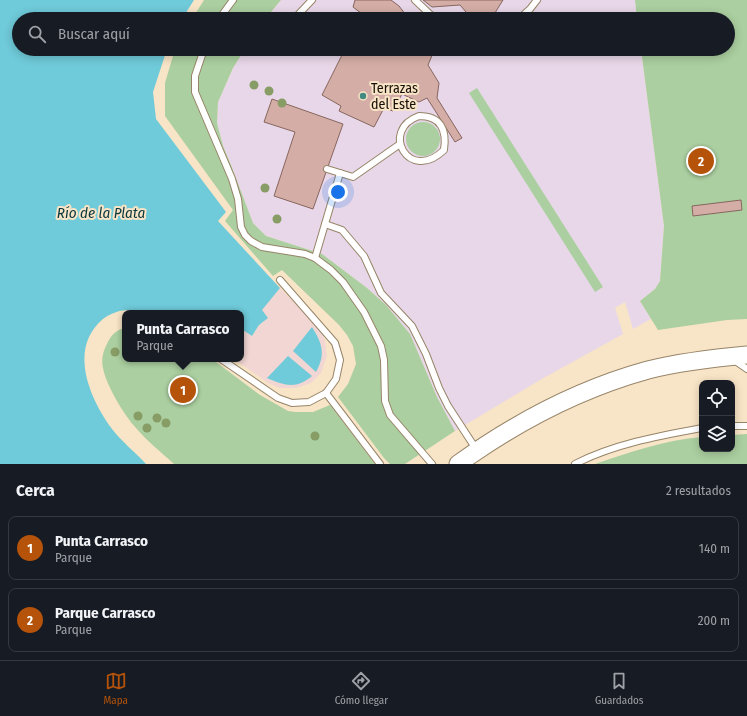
<!DOCTYPE html>
<html lang="es">
<meta charset="utf-8">
<style>
body{margin:0;font-family:"Fira Sans Condensed",sans-serif;background:#20242c;color:#f1f3f6}
.controls{position:absolute;right:12px;bottom:12px;display:grid;overflow:hidden;border-radius:8px;box-shadow:0 2px 10px #0003}
.controls button{width:36px;height:36px;display:grid;place-items:center;padding:0;border:0;border-bottom:1px solid #363941;background:#171b24;color:#f1f3f6;font:20px sans-serif}
.you{position:absolute;left:338px;top:192px;width:14px;height:14px;margin:-10px;border:3px solid #fff;border-radius:50%;background:#1a73e8;box-shadow:0 0 0 6px #1a73e833}
.badge{display:grid;place-items:center;width:26px;height:26px;border-radius:50%;background:#b45309;color:#fff;font-size:13px;font-weight:700}
.pin{position:absolute;translate:-50% -50%;border:2px solid #fff;box-shadow:0 1px 4px #0006}
.popup{position:absolute;left:122px;top:310px;width:122px;height:52px;box-sizing:border-box;display:grid;place-content:center;border-radius:8px;background:#171b24;filter:drop-shadow(0 1px 3px #0005);font-size:13px;white-space:nowrap;color:#9ea1a6}
.popup b{font-size:15px;color:#f1f3f6}
.popup::after{content:'';position:absolute;left:50%;top:100%;margin-left:-8px;border:8px solid transparent;border-top-color:#171b24}
.list{margin:0;padding:0;list-style:none}
h2{display:flex;justify-content:space-between;align-items:center;height:52px;margin:0;padding:0 16px;font-size:17px}
h2 small{font-size:13px;font-weight:400;color:#9ea1a6}
.list li{display:grid;grid-template-columns:26px 1fr auto;gap:12px;align-items:center;box-sizing:border-box;height:64px;margin:0 8px 8px;padding:0 8px;border:1px solid #363941;border-radius:8px}
.list b{display:block;font-size:15px;white-space:nowrap}
.list p{margin:0;font-size:13px;white-space:nowrap;color:#9ea1a6}
.list em{font-size:13px;font-style:normal;color:#9ea1a6}
.icon{flex:none;width:22px;height:22px;fill:none;stroke:currentColor;stroke-width:2;stroke-linecap:round;stroke-linejoin:round}
.map{position:relative;flex:none;width:747px;height:464px;overflow:hidden}
.search{position:absolute;background:#171b24;box-shadow:0 2px 10px #0003;left:12px;right:12px;top:12px;height:44px;display:flex;align-items:center;gap:10px;box-sizing:border-box;padding:0 14px;border-radius:22px;color:#9ea1a6;font-size:15px}
.sheet{height:196px;background:#171b24}
nav{display:flex;justify-content:space-around;align-items:center;box-sizing:border-box;height:56px;border-top:1px solid #363941;background:#171b24;font-size:11px;color:#9ea1a6}
nav a{display:grid;justify-items:center;gap:2px}
nav .on{color:#b45309}
.map>svg:first-child{display:block}
.commercial{fill:#e8d7e8}
.industrial{fill:#f1d6d3}
.green{fill:#abcfa0}
.water{fill:#6fcad9}
.building{fill:#d4aea6;stroke:#87665f}
.lines{fill:none;stroke-linecap:round;stroke-linejoin:round}
.lane-casing{stroke:#978569;stroke-width:8}
.secondary-casing{stroke:#978569;stroke-width:19}
.lane{stroke:#fff;stroke-width:6}
.secondary{stroke:#fff;stroke-width:17}
.tree{fill:#889c66}
.poi-dot{fill:#428982;stroke:#f8e4c6;stroke-width:1.5}
.labels{text-anchor:middle;dominant-baseline:central;stroke-width:4;stroke-linejoin:round;paint-order:stroke}
.poi-label{font-size:14px;fill:#160f05;stroke:#f8e4c6;text-anchor:start}
.water-label{font-size:15px;font-style:italic;fill:#0a373e;stroke:#f8e4c6}
</style>
<div class="map">
<svg width="747" height="464" viewBox="0 0 747 464">
<rect width="100%" height="100%" fill="#f8e4c6"/>
<g class="commercial">
<polygon points="281,0 635,0 637,19 265,19"/>
<polygon points="245,49 641,49 664,226 660,281 655,289 640,301 651,319 633,329 625,302 615,308 623,334 540,380 455,431 437,397 410,334 386,305 367,288 322,254 266,236 253,223 231,165 223,146 217,123 218,102 233,68"/>
</g>
<polygon class="industrial" points="280,288 321,330 325,341 327,356 321,373 311,383 296,388 280,388 268,383 234,359 241,359 241,333 243,330 252,336 259,325 268,318 261,310"/>
<g class="green">
<polygon points="204,0 281,0 265,19 192,19"/>
<polygon points="635,0 747,0 747,319 727,320 658,330 640,301 655,289 660,281 664,226 641,49 728,49 728,19 637,19"/>
<polygon points="175,49 245,49 233,68 218,102 217,123 223,146 231,165 253,223 266,236 322,254 367,288 386,305 410,334 437,397 455,431 405,464 390,464 384,458 338,397 348,384 356,364 353,346 347,335 339,325 282,270 273,276 225,221 233,210 165,116 165,83"/>
<polygon points="477,88 603,287 595,292 469,93"/>
<circle cx="423" cy="139" r="17"/>
<path d="M 121,329 L 125,330 L 125,359 L 212,359 L 260,395 L 288,411 L 295,412 L 313,412 L 330,405 L 375,464 L 174,464 C 161,452 147,441 136,428 C 124,415 106,385 103,368 C 101,360 103,351 107,344 C 110,337 114,332 121,329 Z"/>
<path d="M 747,434 L 747,464 L 595,464 C 630,452 665,440 702,437 L 702,449 L 732,449 L 732,435 Z"/>
</g>
<g class="water">
<path d="M 0,0 L 194,0 L 182,19 L 19,19 L 19,49 L 167,49 L 153,92 L 156,119 L 226,212 L 218,221 L 280,288 L 262,310 L 268,318 L 259,325 L 252,336 L 243,330 L 241,333 L 241,313 L 144,313 C 131,307 114,310 103,319 C 68,348 89,398 112,429 C 122,442 135,452 146,464 L 0,464 Z"/>
<path d="M 312,327 C 322,343 326,354 316,372 L 293,351 Z"/>
<path d="M 288,356 L 312,376 C 297,389 285,386 267,378 Z"/>
</g>
<g class="building">
<polygon points="355,0 391,0 399,6 409,19 359,19 362,14 353,7"/>
<polygon points="423,0 503,0 493,16 475,19 472,19 460,5 432,7"/>
<polygon points="345,49 430,49 433,53 428,65 439,83 437,98 462,138 455,142 427,98 419,102 402,94 393,111 384,108 374,127 339,111 341,106 322,95"/>
<polygon points="272,99 343,124 313,209 274,196 295,132 264,122"/>
<polygon points="741,200 742,210 693,216 692,206"/>
</g>
<g class="lines">
<g class="lane-casing">
<g id="lane">
<polyline points="415,0 435,19"/>
<polyline points="219,19 233,0"/>
<polyline points="294,19 312,0"/>
<polyline points="519,19 530,9 537,0"/>
<polyline points="204,49 195,76 195,92 232,179 238,199 241,227 245,235 251,241 262,247 305,254 315,258 331,270 343,282 364,312 381,346 384,360 385,401 390,415 432,464"/>
<path d="M 419,116 C 441,116 447,130 444,150 C 409,184 379,130 419,116 Z"/>
<polyline points="327,169 353,177 400,144"/>
<polyline points="325,224 342,230 364,256 381,293 412,326 426,354 439,388 448,406 476,449"/>
<polyline points="315,258 340,173"/>
<polyline points="221,359 278,398 292,403 309,402 326,393 336,379 340,360 335,343 280,280"/>
<polyline points="734,360 747,369"/>
<polyline points="326,393 380,464"/>
<polyline points="732,426 747,426"/>
<path d="M 575,464 C 614,444 659,436 702,428"/>
</g>
</g>
<g class="secondary-casing">
<path id="secondary" d="M 458,464 C 515,423 579,389 648,370 C 680,362 714,358 747,355"/>
</g>
<use href="#lane" class="lane"/>
<use href="#secondary" class="secondary"/>
</g>
<g class="tree">
<circle cx="254" cy="85" r="4.5"/>
<circle cx="269" cy="91" r="4.5"/>
<circle cx="282" cy="103" r="4.5"/>
<circle cx="265" cy="188" r="4.5"/>
<circle cx="277" cy="219" r="4.5"/>
<circle cx="115" cy="352" r="4.5"/>
<circle cx="138" cy="416" r="4.5"/>
<circle cx="157" cy="418" r="4.5"/>
<circle cx="166" cy="423" r="4.5"/>
<circle cx="147" cy="428" r="4.5"/>
<circle cx="315" cy="436" r="4.5"/>
</g>
<circle class="poi-dot" cx="363" cy="96" r="4"/>
<g class="labels">
<g class="poi-label">
<text x="371" y="88">Terrazas<tspan x="371" dy="16">del Este</tspan></text>
</g>
<g class="water-label">
<text x="101" y="213">Río de la Plata</text>
</g>
</g>
</svg>
<div class="controls">
<button><svg class="icon" aria-label="locate" viewBox="0 0 24 24"><circle cx="12" cy="12" r="6"/><path d="M12 2v4M12 18v4M2 12h4M18 12h4"/></svg></button>
<button><svg class="icon" aria-label="layers" viewBox="0 0 24 24"><path d="M12 4l9 5-9 5-9-5zM3 14l9 5 9-5"/></svg></button>
</div>
<div class="you"></div>
<div class="pin badge" style="left:183px;top:390px">1</div>
<div class="popup"><b>Punta Carrasco</b>Parque</div>
<div class="pin badge" style="left:701px;top:161px">2</div>
<div class="search"><svg class="icon" aria-label="search" viewBox="0 0 24 24"><circle cx="10" cy="10" r="6"/><path d="M15 15l6 6"/></svg>Buscar aquí</div>
</div>
<section class="sheet">
<h2>Cerca<small>2 resultados</small></h2>
<ul class="list">
<li><span class="badge">1</span><div><b>Punta Carrasco</b><p>Parque</p></div><em>140 m</em></li>
<li><span class="badge">2</span><div><b>Parque Carrasco</b><p>Parque</p></div><em>200 m</em></li>
</ul>
</section>
<nav>
<a class="on"><svg class="icon" aria-label="map" viewBox="0 0 24 24"><path d="M3 6l6-2 6 2 6-2v14l-6 2-6-2-6 2zM9 4v14M15 6v14"/></svg>Mapa</a>
<a><svg class="icon" aria-label="directions" viewBox="0 0 24 24"><path d="M12 3l9 9-9 9-9-9zM9 14v-3h6M13 9l2 2-2 2"/></svg>Cómo llegar</a>
<a><svg class="icon" aria-label="saved" viewBox="0 0 24 24"><path d="M7 4h10v16l-5-4-5 4z"/></svg>Guardados</a>
</nav>
